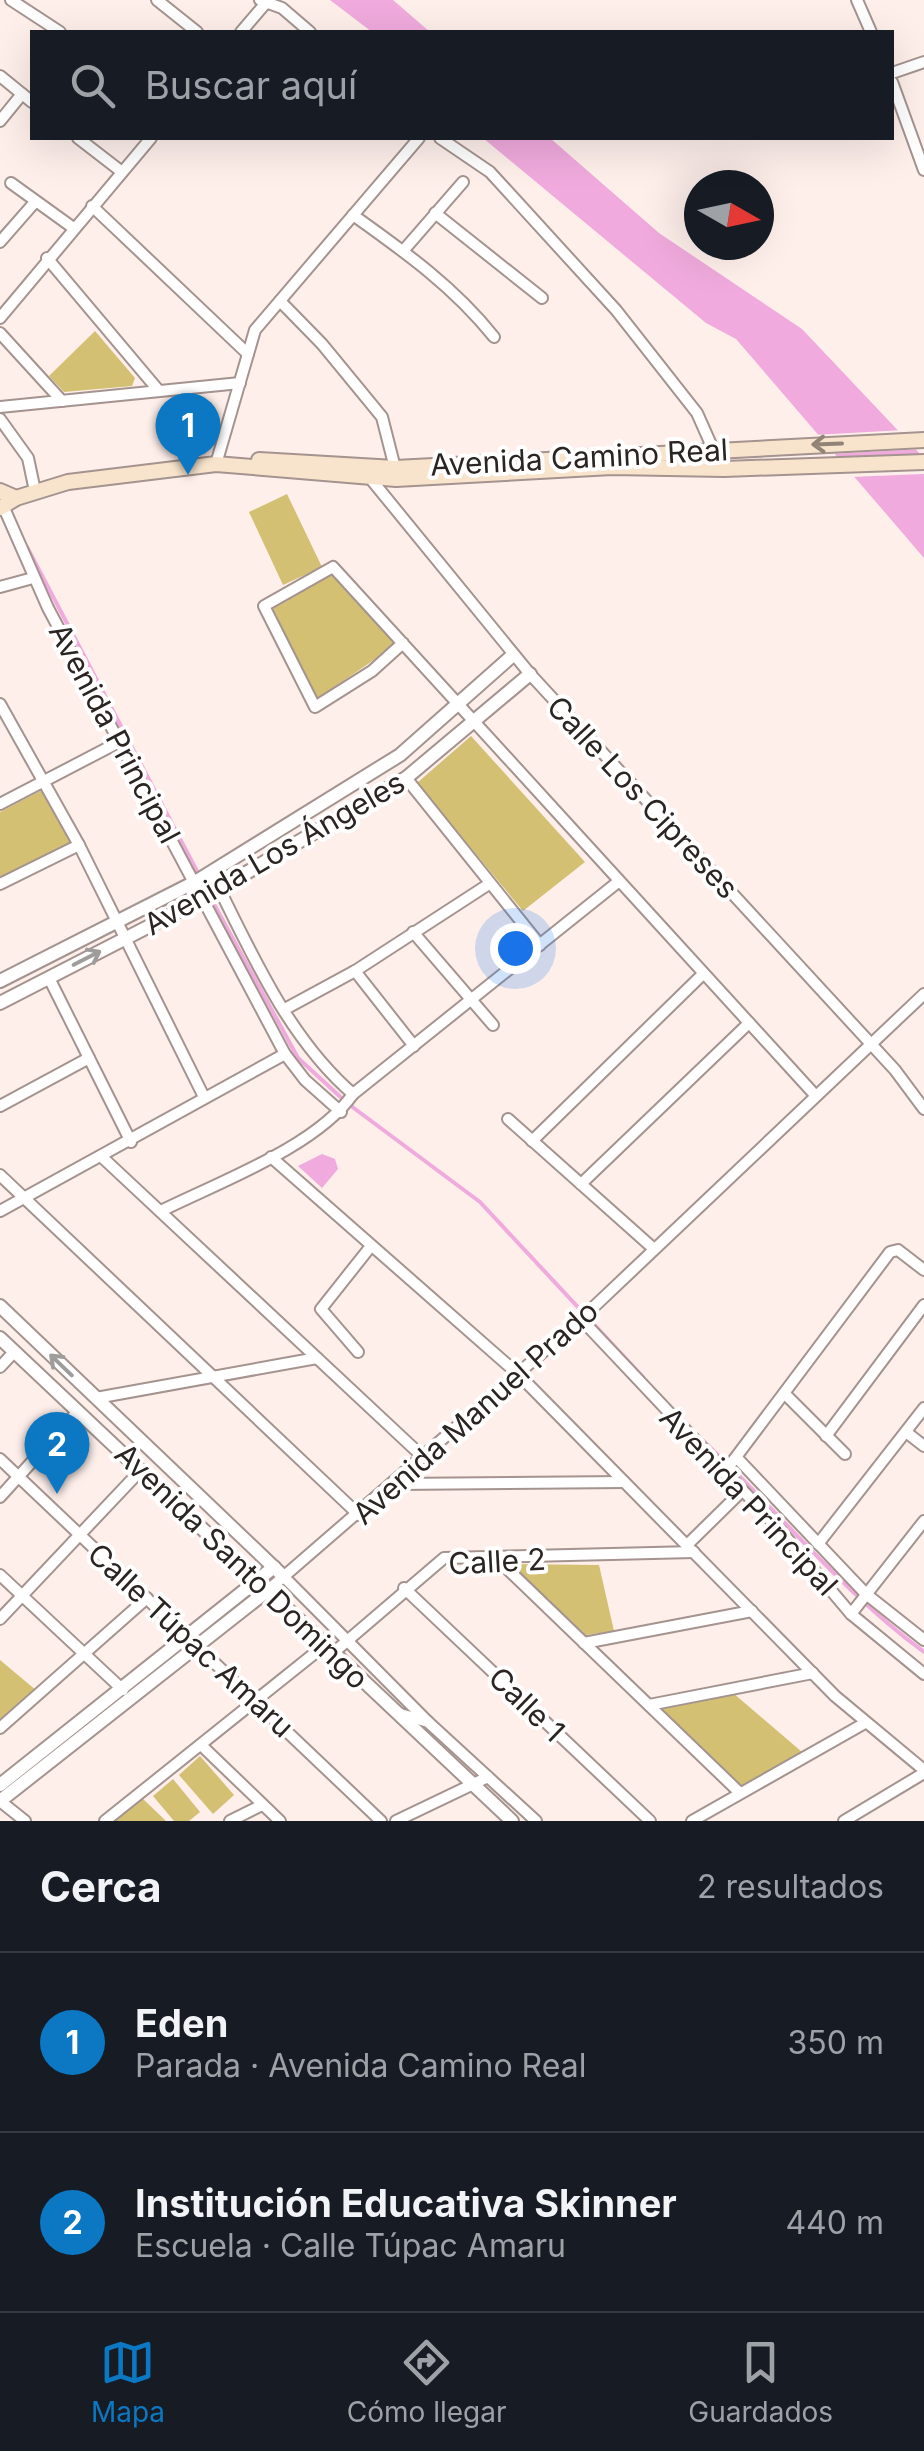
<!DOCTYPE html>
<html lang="es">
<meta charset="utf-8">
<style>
body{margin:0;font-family:Inter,sans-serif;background:#242831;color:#f1f3f6}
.compass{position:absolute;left:684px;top:170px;width:90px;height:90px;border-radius:50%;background:#171b24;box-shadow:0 10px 40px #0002;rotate:99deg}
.you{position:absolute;left:515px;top:948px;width:35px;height:35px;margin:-25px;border:8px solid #fff;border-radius:50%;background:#1a73e8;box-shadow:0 0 0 15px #1a73e833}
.badge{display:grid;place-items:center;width:65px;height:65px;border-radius:50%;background:#0c78c3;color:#fff;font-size:32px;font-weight:700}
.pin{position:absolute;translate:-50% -82px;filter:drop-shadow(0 2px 5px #0008)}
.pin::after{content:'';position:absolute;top:52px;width:35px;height:30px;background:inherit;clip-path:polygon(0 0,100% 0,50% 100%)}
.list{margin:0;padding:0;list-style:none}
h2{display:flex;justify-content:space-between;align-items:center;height:130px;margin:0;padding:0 40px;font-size:42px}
h2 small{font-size:32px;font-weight:400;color:#9ea1a6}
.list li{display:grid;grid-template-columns:65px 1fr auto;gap:30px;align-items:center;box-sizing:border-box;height:180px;padding:0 40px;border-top:2px solid #363941}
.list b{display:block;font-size:38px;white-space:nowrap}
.list p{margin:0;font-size:32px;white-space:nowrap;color:#9ea1a6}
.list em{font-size:32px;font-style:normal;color:#9ea1a6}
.icon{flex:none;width:55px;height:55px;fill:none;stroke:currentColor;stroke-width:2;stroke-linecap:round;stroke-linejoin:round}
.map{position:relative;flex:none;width:924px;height:1821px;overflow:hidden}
.search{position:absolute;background:#171b24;box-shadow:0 10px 40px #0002;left:30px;right:30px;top:30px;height:110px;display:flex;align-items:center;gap:25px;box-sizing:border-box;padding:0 35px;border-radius:0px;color:#9ea1a6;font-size:38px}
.sheet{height:490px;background:#171b24}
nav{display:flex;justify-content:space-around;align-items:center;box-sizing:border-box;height:140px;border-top:2px solid #363941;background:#171b24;font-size:28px;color:#9ea1a6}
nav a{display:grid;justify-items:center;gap:5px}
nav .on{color:#0c78c3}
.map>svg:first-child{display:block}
.green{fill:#d3c073}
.water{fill:#f0aadd}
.pier{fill:#feefeb}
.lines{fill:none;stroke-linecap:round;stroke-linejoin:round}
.stream{stroke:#f0aadd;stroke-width:4}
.minor-casing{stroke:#a4938e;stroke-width:14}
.tertiary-casing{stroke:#a4938e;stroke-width:16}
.secondary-casing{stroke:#a4938e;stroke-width:18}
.minor{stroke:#fff;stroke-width:10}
.tertiary{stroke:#fff;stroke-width:12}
.secondary{stroke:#f8e3cc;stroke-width:14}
.oneway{stroke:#918477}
.oneway2{stroke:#9f9c9c}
.labels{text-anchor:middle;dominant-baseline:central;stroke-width:8;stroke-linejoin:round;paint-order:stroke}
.street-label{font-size:30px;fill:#2a2422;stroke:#fff}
</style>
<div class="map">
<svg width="924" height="1821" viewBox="0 0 924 1821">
<rect width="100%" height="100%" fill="#feefeb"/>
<g class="green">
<polygon points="95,331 135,378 132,386 64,392 49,376"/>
<polygon points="287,494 322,567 283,585 249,512"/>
<polygon points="332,574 397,644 317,699 272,607"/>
<polygon points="471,736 585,862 523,911 417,783"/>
<polygon points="46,788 72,843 0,879 0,812"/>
<polygon points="508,1564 599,1565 614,1631 586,1635"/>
<polygon points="0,1660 37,1691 0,1723"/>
<polygon points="733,1693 802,1752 741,1787 659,1708"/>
<polygon points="200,1756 234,1795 213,1814 179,1775"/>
<polygon points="173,1779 200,1812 189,1821 174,1821 153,1796"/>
<polygon points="141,1797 166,1821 111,1821"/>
</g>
<g class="water">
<polygon points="330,0 393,0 430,32 372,32"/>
<polygon points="483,138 550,138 659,233 802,329 924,458 924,558 736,339 706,323"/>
<polygon points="322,1154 335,1159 338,1169 322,1188 298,1166"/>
</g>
<g class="pier">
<polygon points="904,430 922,449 830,454 814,435"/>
<polygon points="924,455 924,474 850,477 835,460"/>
</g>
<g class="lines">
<g class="stream">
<polyline points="27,547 199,875"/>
<polyline points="203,884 298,1058 347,1103 480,1202 643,1377"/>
<path d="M 701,1439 C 777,1509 841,1591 924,1652"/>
</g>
<g class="minor-casing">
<g id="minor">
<polyline points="11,0 60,32"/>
<polyline points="157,0 197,32"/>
<polyline points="260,0 282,8 310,32"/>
<polyline points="857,0 871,32"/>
<polyline points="241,32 265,4"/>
<polyline points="892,73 924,62"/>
<polyline points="0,76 32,102"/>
<polyline points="892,82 924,170"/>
<polyline points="0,121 22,94"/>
<polyline points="78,138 122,172"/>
<polyline points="440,138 490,172 616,310 697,413 713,449"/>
<polyline points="11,183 72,227"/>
<polyline points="92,206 248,354"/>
<polyline points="435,213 542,298"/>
<path d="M 353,215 C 405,252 454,287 494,337"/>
<polyline points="0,242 35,202"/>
<polyline points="403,251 463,182"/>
<polyline points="47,258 159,391"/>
<polyline points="280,301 322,344 382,417 395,468"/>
<polyline points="0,318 151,138"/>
<polyline points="0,333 62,401"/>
<polyline points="0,407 240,383"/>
<polyline points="0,419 28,458 35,491"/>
<polyline points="216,464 255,330 419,138"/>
<polyline points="370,478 530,674 895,1070 924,1109"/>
<polyline points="4,508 48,608 285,1054 305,1080 341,1112"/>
<polyline points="0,587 33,578"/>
<path d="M 403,643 L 372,671 L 315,707 L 264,606 L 333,567 C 494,743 654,919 815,1095"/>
<polyline points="0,704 79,845 204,1097"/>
<polyline points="406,778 540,945"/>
<polyline points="0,804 121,741"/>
<polyline points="0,884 79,845"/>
<polyline points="413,932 493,1025"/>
<polyline points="355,971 414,1046"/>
<polyline points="49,978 131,1142"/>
<polyline points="285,1009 355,971 489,884"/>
<polyline points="353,1094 618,882"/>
<polyline points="0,1106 89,1058"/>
<polyline points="508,1119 654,1249"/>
<polyline points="532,1141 703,974"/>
<polyline points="271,1157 518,1374 835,1696 924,1770"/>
<polyline points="103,1158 424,1458"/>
<polyline points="0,1175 359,1515"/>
<polyline points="581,1184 749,1023"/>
<polyline points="0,1211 285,1054"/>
<path d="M 161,1211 C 219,1182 316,1147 353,1094 C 287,1037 250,950 211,872"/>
<polyline points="581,1319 780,1530 851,1614 924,1674"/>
<polyline points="358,1352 321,1309 371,1246"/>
<polyline points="0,1367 14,1352"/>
<polyline points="785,1394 845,1454"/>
<polyline points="96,1398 317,1358"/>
<polyline points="906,1432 924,1446"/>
<polyline points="826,1436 924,1305"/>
<polyline points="737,1458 866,1594 924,1640"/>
<polyline points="0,1459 381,1821"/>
<polyline points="724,1473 890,1252 898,1250 924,1270"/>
<polyline points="395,1484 624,1482"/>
<polyline points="0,1497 78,1411"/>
<polyline points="818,1544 924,1408"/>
<polyline points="687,1545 741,1492"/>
<polyline points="497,1559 740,1793"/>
<polyline points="0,1575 123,1690"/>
<polyline points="284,1577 428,1722"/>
<polyline points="404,1588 650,1821"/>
<polyline points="267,1591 581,1319 924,994"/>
<polyline points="851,1614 924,1521"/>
<polyline points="0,1619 141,1470"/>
<polyline points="584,1643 752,1611"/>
<polyline points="333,1653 444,1558 694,1552"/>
<polyline points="649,1705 813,1673"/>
<polyline points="397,1713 428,1722 536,1821"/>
<polyline points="0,1728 147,1598"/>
<polyline points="201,1745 280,1821"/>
<polyline points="0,1801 25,1821"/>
<polyline points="105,1821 325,1645"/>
<polyline points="230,1821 262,1805"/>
<polyline points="396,1821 488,1777"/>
<polyline points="692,1821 865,1723"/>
<polyline points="844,1821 924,1773"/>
</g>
</g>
<g class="tertiary-casing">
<g id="tertiary">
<polyline points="0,981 195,882 400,755 513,655"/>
<polyline points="0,1003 204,898 406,778 530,674"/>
<polyline points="0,1306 284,1577"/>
<polyline points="0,1338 512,1821"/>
<polyline points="0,1785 274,1567"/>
<polyline points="0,1801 267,1591"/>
</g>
</g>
<g class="secondary-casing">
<g id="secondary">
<polyline points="259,460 395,468 924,440"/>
<polyline points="0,491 16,498"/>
<polyline points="0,508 16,498 68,482 216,464 396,479 612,467 724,469 924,462"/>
</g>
</g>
<use href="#minor" class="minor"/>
<use href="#tertiary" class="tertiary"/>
<use href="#secondary" class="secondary"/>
</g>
<defs><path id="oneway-shaft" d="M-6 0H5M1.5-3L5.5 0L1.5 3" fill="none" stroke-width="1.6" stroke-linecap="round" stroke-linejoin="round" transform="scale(2.5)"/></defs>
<use class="oneway" href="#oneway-shaft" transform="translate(827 444) rotate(178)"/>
<g class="oneway2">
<use href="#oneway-shaft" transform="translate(87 958) rotate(-27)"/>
<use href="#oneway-shaft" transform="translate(61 1365) rotate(-136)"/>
</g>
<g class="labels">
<g class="street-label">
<text transform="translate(579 457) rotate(-3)">Avenida Camino Real</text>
<text transform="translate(115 733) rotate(62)">Avenida Principal</text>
<text transform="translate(643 797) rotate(47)">Calle Los Cipreses</text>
<text transform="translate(274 853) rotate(-30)">Avenida Los Ángeles</text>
<text transform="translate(475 1412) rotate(-42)">Avenida Manuel Prado</text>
<text transform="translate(749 1501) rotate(47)">Avenida Principal</text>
<text transform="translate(497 1561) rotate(-3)">Calle 2</text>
<text transform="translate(242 1566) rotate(44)">Avenida Santo Domingo</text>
<text transform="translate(191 1640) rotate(43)">Calle Túpac Amaru</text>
<text transform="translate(527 1704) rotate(44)">Calle 1</text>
</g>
</g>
</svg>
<svg class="compass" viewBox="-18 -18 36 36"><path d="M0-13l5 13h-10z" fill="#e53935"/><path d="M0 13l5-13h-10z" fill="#9ea1a6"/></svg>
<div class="you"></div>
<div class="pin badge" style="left:188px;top:475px">1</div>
<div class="pin badge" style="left:57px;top:1494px">2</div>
<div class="search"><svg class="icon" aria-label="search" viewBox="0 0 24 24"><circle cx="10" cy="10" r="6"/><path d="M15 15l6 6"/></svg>Buscar aquí</div>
</div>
<section class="sheet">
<h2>Cerca<small>2 resultados</small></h2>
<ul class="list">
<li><span class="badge">1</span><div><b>Eden</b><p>Parada · Avenida Camino Real</p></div><em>350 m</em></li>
<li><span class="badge">2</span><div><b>Institución Educativa Skinner</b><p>Escuela · Calle Túpac Amaru</p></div><em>440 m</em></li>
</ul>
</section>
<nav>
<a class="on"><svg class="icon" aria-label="map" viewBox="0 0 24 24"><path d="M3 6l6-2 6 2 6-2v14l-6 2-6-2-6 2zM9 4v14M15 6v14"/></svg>Mapa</a>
<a><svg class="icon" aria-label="directions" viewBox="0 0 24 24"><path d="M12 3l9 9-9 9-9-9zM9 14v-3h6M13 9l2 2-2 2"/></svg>Cómo llegar</a>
<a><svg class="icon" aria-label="saved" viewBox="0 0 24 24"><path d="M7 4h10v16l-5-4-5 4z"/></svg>Guardados</a>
</nav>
